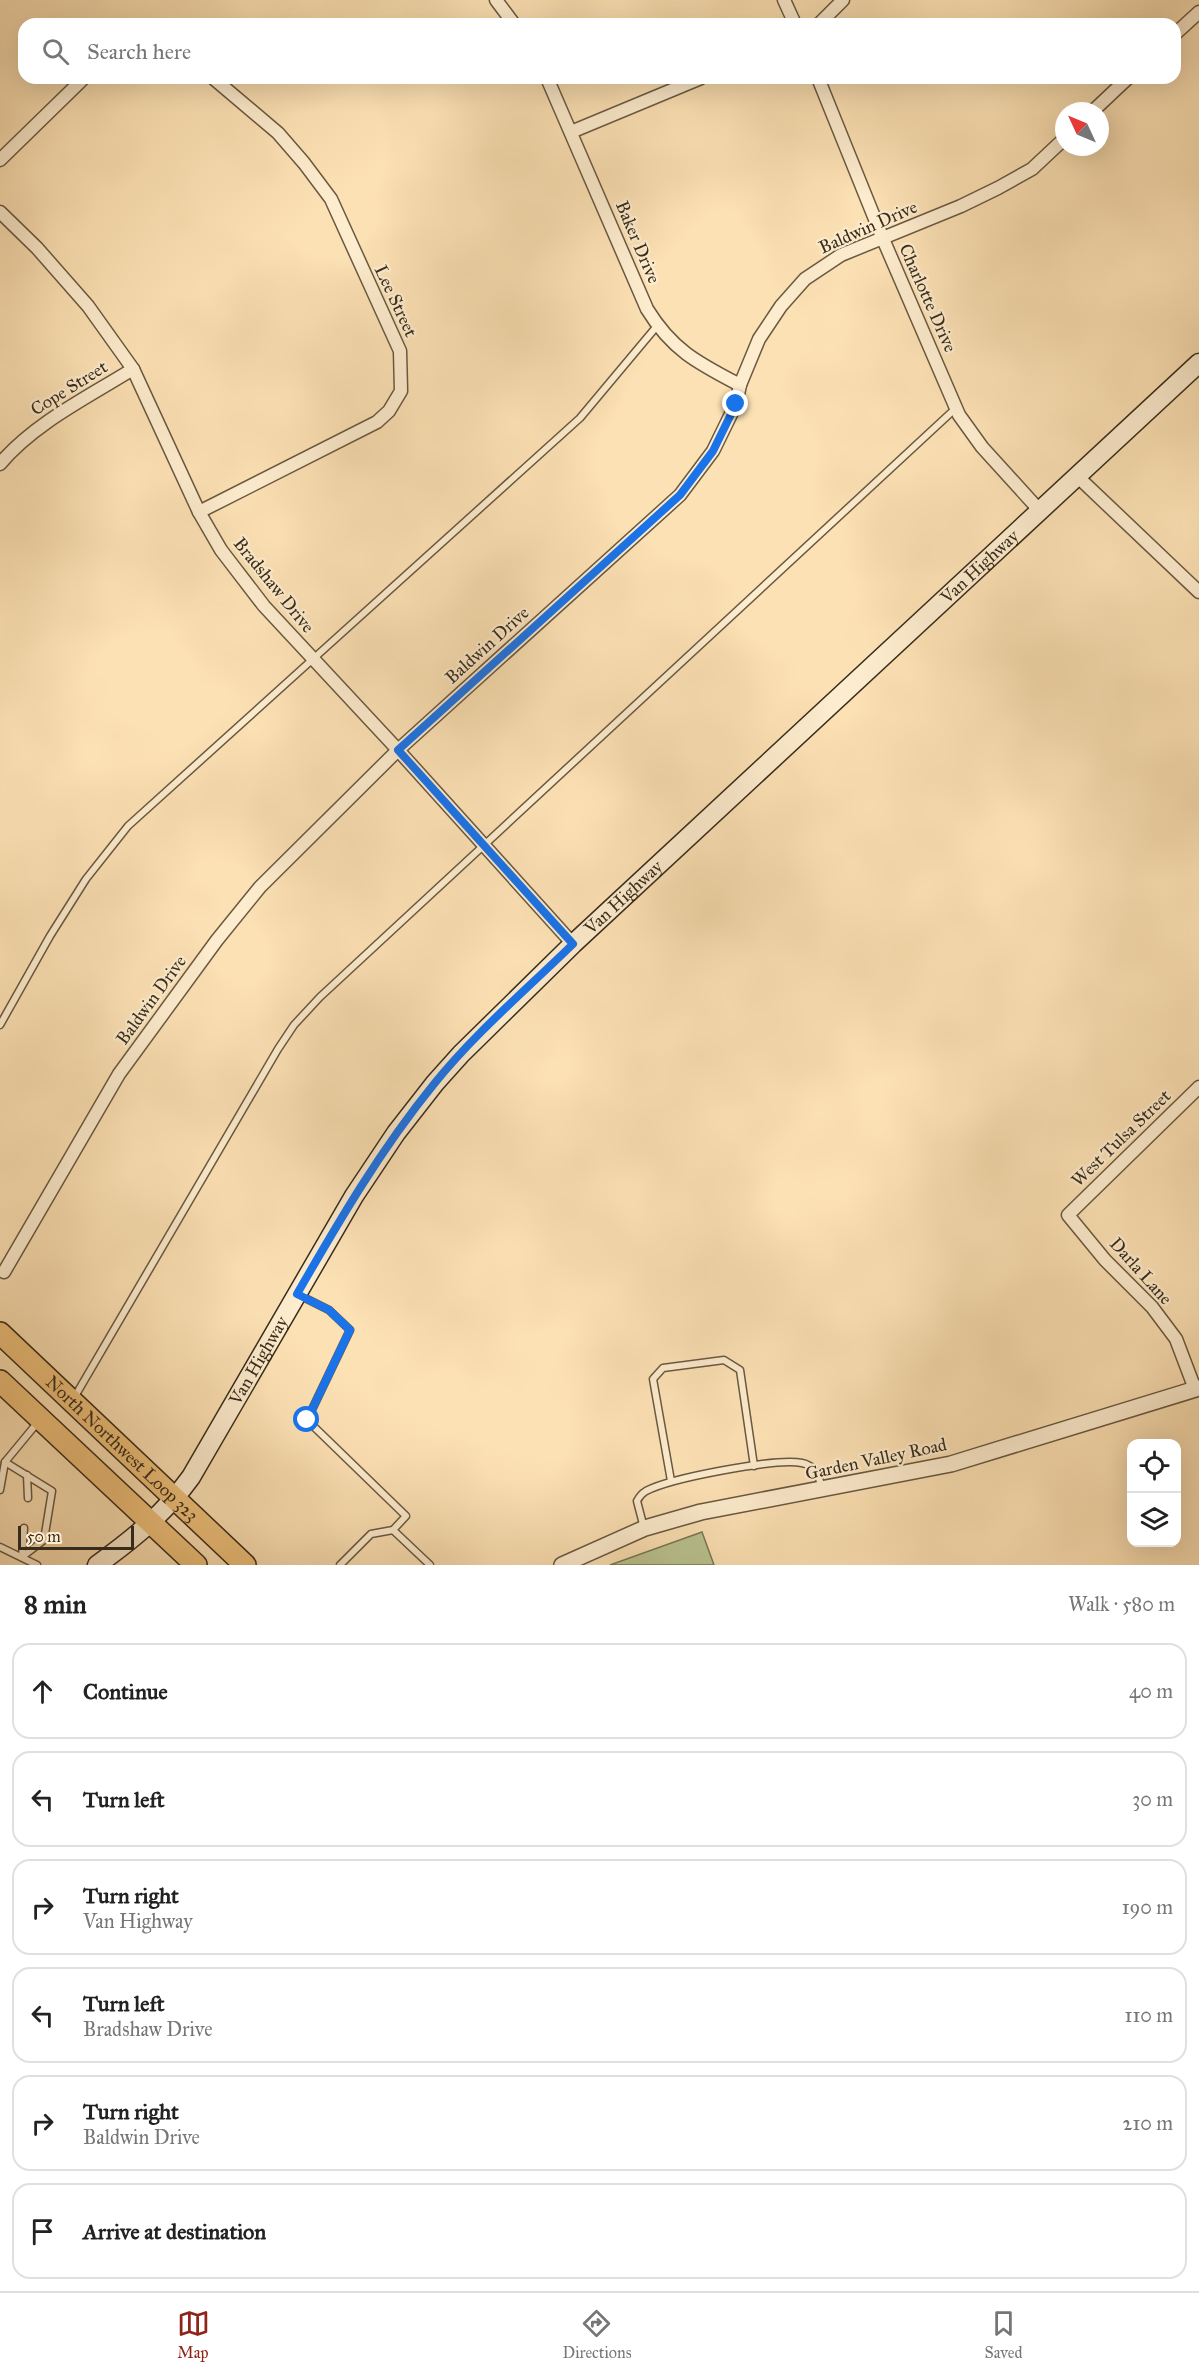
<!DOCTYPE html>
<meta charset="utf-8">
<style>
body{margin:0;font-family:"IM FELL Great Primer",serif;background:#f6f6f6;color:#222}
.controls{position:absolute;right:18px;bottom:18px;display:grid;overflow:hidden;border-radius:12px;box-shadow:0 6px 24px #0002}
.controls button{width:54px;height:54px;display:grid;place-items:center;padding:0;border:0;border-bottom:2px solid #e0e0e0;background:#fff;color:#222;font:30px sans-serif}
.compass{position:absolute;left:1055px;top:102px;width:54px;height:54px;border-radius:50%;background:#fff;box-shadow:0 6px 24px #0002;rotate:314deg}
.scale{position:absolute;left:18px;bottom:15px;width:116px;box-sizing:border-box;padding-left:6px;border:3px solid #382c1b;border-top:0;font-size:16px;line-height:21px;white-space:nowrap;color:#382c1b;-webkit-text-stroke:4px #fdecce;paint-order:stroke}
.stop{position:absolute;width:18px;height:18px;margin:-14px;border:4px solid #1a73e8;border-radius:50%;background:#fff}
.stop.end{background:#1a73e8;border-color:#fff;box-shadow:0 2px 6px #0008}
.list{margin:0;padding:0;list-style:none}
h2{display:flex;justify-content:space-between;align-items:center;height:78px;margin:0;padding:0 24px;font-size:26px}
h2 small{font-size:20px;font-weight:400;color:#767676}
.list li{display:grid;grid-template-columns:39px 1fr auto;gap:18px;align-items:center;box-sizing:border-box;height:96px;margin:0 12px 12px;padding:0 12px;border:2px solid #e0e0e0;border-radius:18px}
.list b{display:block;font-size:22px;white-space:nowrap}
.list p{margin:0;font-size:20px;white-space:nowrap;color:#767676}
.list em{font-size:20px;font-style:normal;color:#767676}
.icon{flex:none;width:33px;height:33px;fill:none;stroke:currentColor;stroke-width:2;stroke-linecap:round;stroke-linejoin:round}
.map{position:relative;flex:none;width:1199px;height:1565px;overflow:hidden}
.search{position:absolute;background:#fff;box-shadow:0 6px 24px #0002;left:18px;right:18px;top:18px;height:66px;display:flex;align-items:center;gap:15px;box-sizing:border-box;padding:0 21px;border-radius:18px;color:#767676;font-size:22px}
.sheet{height:726px;background:#fff}
nav{display:flex;justify-content:space-around;align-items:center;box-sizing:border-box;height:84px;border-top:2px solid #e0e0e0;background:#fff;font-size:16px;color:#767676}
nav a{display:grid;justify-items:center;gap:3px}
nav .on{color:#8f2418}
.map>svg:first-child{display:block}
.green{fill:#bac491;stroke:#797856;stroke-width:1.5}
.lines{fill:none;stroke-linecap:round;stroke-linejoin:round}
.service-casing{stroke:#695941;stroke-width:9}
.minor-casing{stroke:#695941;stroke-width:15}
.tertiary-casing{stroke:#695941;stroke-width:18}
.secondary-casing{stroke:#382c1b;stroke-width:21}
.trunk-casing{stroke:#382c1b;stroke-width:24}
.service{stroke:#fdecce;stroke-width:6}
.minor{stroke:#fdecce;stroke-width:12}
.tertiary{stroke:#fdecce;stroke-width:15}
.secondary{stroke:#fdecce;stroke-width:18}
.trunk{stroke:#eec07a;stroke-width:21}
.route{stroke:#1a73e8;stroke-width:8}
.labels{text-anchor:middle;dominant-baseline:central;stroke-width:4.5;stroke-linejoin:round;paint-order:stroke}
.street-label{font-size:18px;fill:#382c1b;stroke:#fdecce}
</style>
<div class="map">
<svg width="1199" height="1565" viewBox="0 0 1199 1565">
<rect width="100%" height="100%" fill="#fce1b4"/>
<filter id="stains"><feTurbulence type="fractalNoise" baseFrequency=".00333" numOctaves="4"/><feColorMatrix values="0 0 0 0 .2 0 0 0 0 .09 0 0 0 0 .02 0 0 0 .5 -.17"/></filter>
<radialGradient id="worn" r=".72"><stop offset=".6" stop-color="#630" stop-opacity="0"/><stop offset="1" stop-color="#630" stop-opacity=".3"/></radialGradient>
<polygon class="green" points="702,1532 714,1565 610,1565"/>
<g class="lines">
<g class="service-casing">
<g id="service">
<polyline points="0,1025 50,936 86,879 128,826 580,418 657,326"/>
<polyline points="299,1295 329,1310 350,1330 307,1420 406,1516 393,1530 430,1565"/>
<polyline points="74,1398 278,1049 294,1025 320,997 956,408"/>
<polyline points="5,1462 52,1491 44,1540 22,1557"/>
<polyline points="27,1475 28,1498"/>
<polyline points="671,1481 653,1379 663,1368 724,1360 740,1370 754,1466"/>
<polyline points="0,1490 5,1462 38,1422"/>
<path d="M 644,1528 L 637,1501 C 639,1497 641,1494 646,1491 C 671,1478 775,1458 802,1463 C 808,1464 813,1468 817,1472 L 822,1488"/>
<polyline points="0,1547 37,1565"/>
<polyline points="22,1557 24,1528"/>
<polyline points="340,1565 371,1534 393,1530"/>
</g>
</g>
<g class="minor-casing">
<g id="minor">
<polyline points="496,0 514,24"/>
<polyline points="784,0 795,24"/>
<polyline points="819,24 843,0"/>
<polyline points="1175,34 1199,12"/>
<path d="M 547,78 L 647,309 C 672,350 698,363 740,385"/>
<polyline points="818,78 883,239 959,415 982,447 1041,512"/>
<polyline points="1093,111 1128,78"/>
<polyline points="571,132 701,78"/>
<polyline points="0,160 84,78"/>
<polyline points="0,212 37,248 88,306 133,369 199,512 221,550 264,606 398,750 573,944"/>
<path d="M 0,464 C 33,424 88,397 133,369"/>
<polyline points="1078,477 1199,592"/>
<polyline points="199,512 377,422 389,411 401,391 400,351 331,199 304,163 278,133 213,78"/>
<polyline points="4,1272 119,1074 217,940 260,887 398,750 680,495 713,451 736,404 740,385 759,339 781,306 805,279 841,255 961,206 998,188 1032,169 1064,139"/>
<polyline points="1195,1389 1176,1339 1152,1307 1105,1260 1068,1215 1199,1087"/>
</g>
</g>
<g class="tertiary-casing">
<polyline id="tertiary" points="562,1565 645,1528 701,1512 951,1464 1199,1388"/>
</g>
<g class="secondary-casing">
<g id="secondary">
<path id="s1" d="M 97,1565 C 133,1539 165,1513 191,1477 L 354,1196 L 396,1133 L 435,1083 L 461,1054 L 573,944 L 1199,363"/>
</g>
</g>
<g class="trunk-casing">
<g id="trunk">
<path id="s2" d="M 0,1333 L 245,1565"/>
<polyline points="0,1381 196,1565"/>
</g>
</g>
<use href="#service" class="service"/>
<use href="#minor" class="minor"/>
<use href="#tertiary" class="tertiary"/>
<use href="#secondary" class="secondary"/>
<use href="#trunk" class="trunk"/>
</g>
<g class="lines">
<path class="route" d="M 307,1420 L 350,1330 L 329,1310 L 297,1294 C 339,1221 381,1149 434,1084 C 475,1033 526,990 573,944 L 398,750 L 680,495 L 713,451 L 736,404"/>
</g>
<g class="labels">
<g class="street-label">
<text transform="translate(868 227) rotate(-24)">Baldwin Drive</text>
<text transform="translate(638 242) rotate(67)">Baker Drive</text>
<text transform="translate(928 298) rotate(66)">Charlotte Drive</text>
<text transform="translate(396 301) rotate(65)">Lee Street</text>
<text transform="translate(69 388) rotate(-32)">Cope Street</text>
<text stroke="none"><textPath href="#s1" startOffset="1344">Van Highway</textPath></text>
<text transform="translate(274 585) rotate(51)">Bradshaw Drive</text>
<text transform="translate(487 645) rotate(-42)">Baldwin Drive</text>
<text stroke="none"><textPath href="#s1" startOffset="858">Van Highway</textPath></text>
<text transform="translate(151 1000) rotate(-54)">Baldwin Drive</text>
<text transform="translate(1121 1138) rotate(-44)">West Tulsa Street</text>
<text transform="translate(1141 1271) rotate(48)">Darla Lane</text>
<text stroke="none"><textPath href="#s1" startOffset="264">Van Highway</textPath></text>
<text stroke="none"><textPath href="#s2" startOffset="168">North Northwest Loop 323</textPath></text>
<text transform="translate(876 1459) rotate(-12)">Garden Valley Road</text>
</g>
</g>
<rect width="100%" height="100%" filter="url(#stains)"/>
<rect width="100%" height="100%" fill="url(#worn)"/>
</svg>
<div class="controls">
<button><svg class="icon" aria-label="locate" viewBox="0 0 24 24"><circle cx="12" cy="12" r="6"/><path d="M12 2v4M12 18v4M2 12h4M18 12h4"/></svg></button>
<button><svg class="icon" aria-label="layers" viewBox="0 0 24 24"><path d="M12 4l9 5-9 5-9-5zM3 14l9 5 9-5"/></svg></button>
</div>
<svg class="compass" viewBox="-18 -18 36 36"><path d="M0-13l5 13h-10z" fill="#e53935"/><path d="M0 13l5-13h-10z" fill="#767676"/></svg>
<div class="scale">50 m</div>
<div class="stop" style="left:307px;top:1420px"></div>
<div class="stop end" style="left:736px;top:404px"></div>
<div class="search"><svg class="icon" aria-label="search" viewBox="0 0 24 24"><circle cx="10" cy="10" r="6"/><path d="M15 15l6 6"/></svg>Search here</div>
</div>
<section class="sheet">
<h2>8 min<small>Walk · 580 m</small></h2>
<ul class="list">
<li><svg class="icon" aria-label="ahead" viewBox="0 0 24 24"><path d="M12 20V5M6 11l6-6 6 6"/></svg><div><b>Continue</b></div><em>40 m</em></li>
<li><svg class="icon" aria-label="left" viewBox="0 0 24 24"><path d="M17 20v-9H6M10 6l-5 5 5 5"/></svg><div><b>Turn left</b></div><em>30 m</em></li>
<li><svg class="icon" aria-label="right" viewBox="0 0 24 24"><path d="M7 20v-9h11M14 6l5 5-5 5"/></svg><div><b>Turn right</b><p>Van Highway</p></div><em>190 m</em></li>
<li><svg class="icon" aria-label="left" viewBox="0 0 24 24"><path d="M17 20v-9H6M10 6l-5 5 5 5"/></svg><div><b>Turn left</b><p>Bradshaw Drive</p></div><em>110 m</em></li>
<li><svg class="icon" aria-label="right" viewBox="0 0 24 24"><path d="M7 20v-9h11M14 6l5 5-5 5"/></svg><div><b>Turn right</b><p>Baldwin Drive</p></div><em>210 m</em></li>
<li><svg class="icon" aria-label="arrive" viewBox="0 0 24 24"><path d="M6 21V4h12l-3 4 3 4H6"/></svg><div><b>Arrive at destination</b></div></li>
</ul>
</section>
<nav>
<a class="on"><svg class="icon" aria-label="map" viewBox="0 0 24 24"><path d="M3 6l6-2 6 2 6-2v14l-6 2-6-2-6 2zM9 4v14M15 6v14"/></svg>Map</a>
<a><svg class="icon" aria-label="directions" viewBox="0 0 24 24"><path d="M12 3l9 9-9 9-9-9zM9 14v-3h6M13 9l2 2-2 2"/></svg>Directions</a>
<a><svg class="icon" aria-label="saved" viewBox="0 0 24 24"><path d="M7 4h10v16l-5-4-5 4z"/></svg>Saved</a>
</nav>
